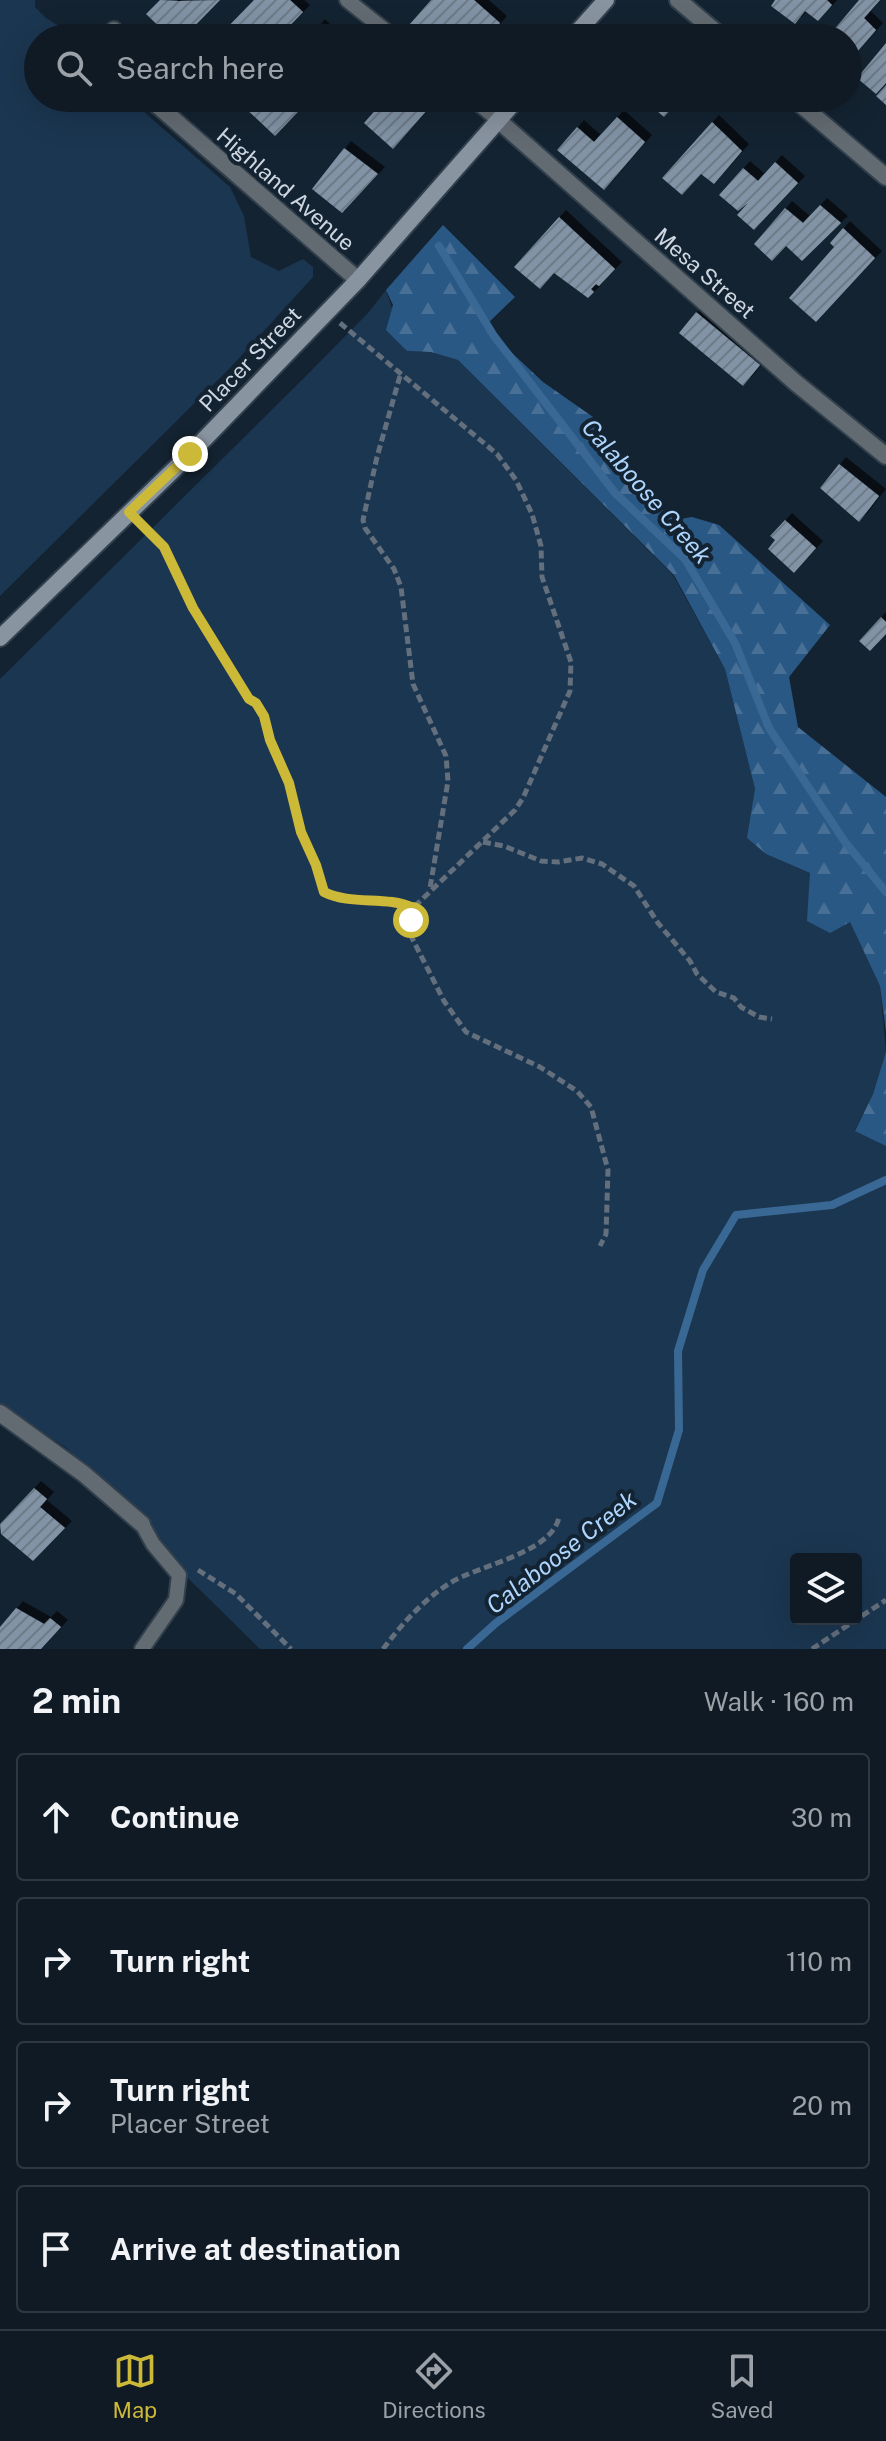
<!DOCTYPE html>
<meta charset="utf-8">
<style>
body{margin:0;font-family:"Public Sans",sans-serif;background:#1d2732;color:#f1f3f6}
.controls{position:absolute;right:24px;bottom:24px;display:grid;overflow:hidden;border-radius:8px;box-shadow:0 8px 32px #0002}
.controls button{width:72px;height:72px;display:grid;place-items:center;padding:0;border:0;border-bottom:2px solid #2f3842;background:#0f1a25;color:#f1f3f6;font:40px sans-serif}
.stop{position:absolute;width:24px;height:24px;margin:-18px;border:6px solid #cdb938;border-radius:50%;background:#fff}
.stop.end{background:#cdb938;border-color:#fff;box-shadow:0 2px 8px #0008}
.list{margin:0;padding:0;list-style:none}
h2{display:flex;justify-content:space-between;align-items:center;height:104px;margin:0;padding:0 32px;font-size:34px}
h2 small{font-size:26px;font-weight:400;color:#9ba1a7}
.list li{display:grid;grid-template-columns:52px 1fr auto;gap:24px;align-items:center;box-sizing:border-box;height:128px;margin:0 16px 16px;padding:0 16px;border:2px solid #2f3842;border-radius:8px}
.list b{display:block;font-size:30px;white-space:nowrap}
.list p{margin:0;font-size:26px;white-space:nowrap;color:#9ba1a7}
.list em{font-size:26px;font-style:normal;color:#9ba1a7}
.icon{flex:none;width:44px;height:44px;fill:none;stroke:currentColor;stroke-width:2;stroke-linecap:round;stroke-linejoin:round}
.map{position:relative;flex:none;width:886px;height:1649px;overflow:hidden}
.search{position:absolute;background:#0f1a25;box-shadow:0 8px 32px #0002;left:24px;right:24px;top:24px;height:88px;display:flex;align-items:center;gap:20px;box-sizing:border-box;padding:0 28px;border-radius:44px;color:#9ba1a7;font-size:30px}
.sheet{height:680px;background:#0f1a25}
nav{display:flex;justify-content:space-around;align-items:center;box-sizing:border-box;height:112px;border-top:2px solid #2f3842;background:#0f1a25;font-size:22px;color:#9ba1a7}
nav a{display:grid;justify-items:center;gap:4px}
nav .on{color:#cdb938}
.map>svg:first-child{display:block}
.green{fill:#1b3650;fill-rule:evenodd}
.forest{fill:url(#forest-firs)}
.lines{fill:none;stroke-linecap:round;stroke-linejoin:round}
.stream{stroke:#3a6895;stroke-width:8}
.building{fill:url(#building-hatch);filter:url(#shadow)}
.service-casing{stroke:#32404d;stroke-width:18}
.minor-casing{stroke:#32404d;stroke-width:20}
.secondary-casing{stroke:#32404d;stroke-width:20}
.path{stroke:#636f7c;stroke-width:5;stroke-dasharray:8 4;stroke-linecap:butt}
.service{stroke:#636b72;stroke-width:14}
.minor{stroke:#636b72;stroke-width:16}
.secondary{stroke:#8994a1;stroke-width:16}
.route{stroke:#cdb938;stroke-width:10}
.labels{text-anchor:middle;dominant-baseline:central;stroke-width:8;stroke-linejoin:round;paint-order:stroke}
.street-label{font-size:22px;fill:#ced7e1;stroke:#142331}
.water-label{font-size:24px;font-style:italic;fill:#add5fe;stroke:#142331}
</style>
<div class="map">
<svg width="886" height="1649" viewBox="0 0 886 1649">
<defs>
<pattern id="forest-firs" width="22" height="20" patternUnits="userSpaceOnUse" patternTransform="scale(2)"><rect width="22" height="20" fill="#2a5885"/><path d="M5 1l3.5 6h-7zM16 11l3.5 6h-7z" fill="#486f96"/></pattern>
<pattern id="building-hatch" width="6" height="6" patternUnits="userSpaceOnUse" patternTransform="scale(2)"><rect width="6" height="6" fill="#8193a5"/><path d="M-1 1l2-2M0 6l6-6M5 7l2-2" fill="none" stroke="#6d7a88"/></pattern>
<filter id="shadow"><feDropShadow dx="7" dy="-7" stdDeviation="0" flood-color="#0009"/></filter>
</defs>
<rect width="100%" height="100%" fill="#142331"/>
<g class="green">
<polygon points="0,0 35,0 35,7 46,18 59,26 56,36 60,38 38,38 38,98 128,98 230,187 244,216 251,257 279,271 303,259 313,267 313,277 230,368 0,596"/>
<path d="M 386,290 L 406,351 L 431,352 L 458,360 L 673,575 L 725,669 L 755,789 L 748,838 L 766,854 L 810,873 L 850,922 L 880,986 L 886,1052 L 873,1094 L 855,1130 L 886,1146 L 886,1649 L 260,1649 L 140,1531 L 149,1522 L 65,1447 L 0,1404 L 0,679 L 304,378 L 368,313 ZM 796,1559 L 856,1559 L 856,1619 L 796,1619 Z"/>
</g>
<g class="forest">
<polygon points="443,225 515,297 484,327 543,382 593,417 605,448 653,502 675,520 692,517 719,525 830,625 789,677 798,727 886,797 886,1032 880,986 850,922 830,933 807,921 810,873 766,854 747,838 755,789 725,669 674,575 458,360 431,352 407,351 386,330 393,305 386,290"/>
<polygon points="886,1052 886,1146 855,1131 873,1094"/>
</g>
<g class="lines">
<g class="stream">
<polyline points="439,246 494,336 615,493 685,559 735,643 769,728 845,842 886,892"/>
<polyline points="467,1649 496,1623 657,1503 679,1430 678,1351 703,1270 736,1215 832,1205 886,1180"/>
</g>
</g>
<g class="building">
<polygon points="160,0 179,1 220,0 183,38 171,38 146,14"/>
<polygon points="254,0 290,0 303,12 280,36 269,25 257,38 217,38"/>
<polygon points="431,0 474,0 500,23 487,38 471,38 464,32 458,38 424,38 409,25"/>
<polygon points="775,0 827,0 832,5 818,21 805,11 795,24 771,6"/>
<polygon points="859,0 880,0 864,18 876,30 857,52 848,51 848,38 827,38"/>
<polygon points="318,26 330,38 308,38"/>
<polygon points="886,43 886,83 876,94 857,78"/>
<polygon points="886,85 886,105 876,96"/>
<polygon points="251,98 311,98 275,136 243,106"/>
<polygon points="386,98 416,98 428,109 393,149 364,123"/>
<polygon points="642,98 681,98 664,117"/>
<polygon points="617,117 645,142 604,190 557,150 577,127 594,142"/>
<polygon points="712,122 742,151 714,184 701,174 682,195 662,178"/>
<polygon points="344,148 378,174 342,213 312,189"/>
<polygon points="775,162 798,183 754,230 737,215 748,203 738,211 719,195 743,168 758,181"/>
<polygon points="820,205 841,223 802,261 786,246 772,261 754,244 785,208 803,223"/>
<polygon points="559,217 615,269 599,286 596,284 591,289 594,292 588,298 554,273 540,289 514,267"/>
<polygon points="843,228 875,258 816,322 789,298 834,247 830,243"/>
<polygon points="696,312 760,365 743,386 679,333"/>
<polygon points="839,464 879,496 859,522 820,488"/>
<polygon points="785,520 816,548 794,573 768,549 775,540 770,536"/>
<polygon points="881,617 886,622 886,634 870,651 859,641"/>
<polygon points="34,1488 47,1499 40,1507 65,1528 33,1561 1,1534 0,1524"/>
<polygon points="16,1608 44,1624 50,1618 61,1627 41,1649 0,1649 0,1627"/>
</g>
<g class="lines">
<g class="service-casing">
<g id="service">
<polyline points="347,0 395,38"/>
<polyline points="472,98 498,120"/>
<polyline points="142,1524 153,1544 179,1575 176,1600 142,1649"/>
</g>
</g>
<g class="minor-casing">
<g id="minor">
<polyline points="678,0 723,38"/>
<polyline points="107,38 114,30"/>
<polyline points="149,98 358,280"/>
<polyline points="793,98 886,177"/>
<polyline points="498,120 796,383 886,456"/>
<polyline points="0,1413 84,1474 142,1524"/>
</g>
</g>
<g class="secondary-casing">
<g id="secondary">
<polyline points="572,38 606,0"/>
<polyline points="0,638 190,454 358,280 518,98"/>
</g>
</g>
<g class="path">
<polyline points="340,323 497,454 516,480 532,514 541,546 542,577 571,662 570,691 523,798 515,810 413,908 411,920 412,938 444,1001 466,1032 540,1067 577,1091 591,1107 608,1170 606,1234 600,1246"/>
<polyline points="400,376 377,457 363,520 365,528 394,569 401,587 413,684 446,756 448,781 430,888"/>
<polyline points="142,524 164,547 193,608 240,685 264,716 270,740 289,783 301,832 316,865 324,892 336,898 352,900 404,904 413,908"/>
<polyline points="483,842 504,846 541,861 558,862 582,858 602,864 634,886 658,923 690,961 697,974 716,992 734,998 741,1007 759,1017 772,1019"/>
<polyline points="198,1570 236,1594 291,1649"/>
<path d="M 383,1649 C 402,1624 423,1600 450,1583 C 479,1565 552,1553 559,1517"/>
<polyline points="812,1649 886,1600"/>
</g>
<use href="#service" class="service"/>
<use href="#minor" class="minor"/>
<use href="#secondary" class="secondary"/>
</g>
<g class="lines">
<path class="route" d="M 190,454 L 129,512 L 164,547 L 193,608 L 249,699 L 256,703 L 264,716 L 270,740 L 289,783 L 301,832 L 316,865 L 324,892 C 352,906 386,895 413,908 L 411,920"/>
</g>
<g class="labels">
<g class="street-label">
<text transform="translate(286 189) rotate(41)">Highland Avenue</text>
<text transform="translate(705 273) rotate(41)">Mesa Street</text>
<text transform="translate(250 359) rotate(-46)">Placer Street</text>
</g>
<g class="water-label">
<text transform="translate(647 491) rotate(49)">Calaboose Creek</text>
<text transform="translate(561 1552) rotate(-38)">Calaboose Creek</text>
</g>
</g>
</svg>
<div class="controls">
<button><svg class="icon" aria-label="layers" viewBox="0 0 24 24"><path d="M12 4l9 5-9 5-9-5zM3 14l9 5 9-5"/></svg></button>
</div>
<div class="stop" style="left:411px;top:920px"></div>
<div class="stop end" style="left:190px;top:454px"></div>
<div class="search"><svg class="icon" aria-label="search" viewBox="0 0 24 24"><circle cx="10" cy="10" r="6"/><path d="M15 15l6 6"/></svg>Search here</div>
</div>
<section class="sheet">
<h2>2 min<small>Walk · 160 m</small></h2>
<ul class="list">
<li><svg class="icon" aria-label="ahead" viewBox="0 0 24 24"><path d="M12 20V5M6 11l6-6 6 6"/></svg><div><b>Continue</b></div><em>30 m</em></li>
<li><svg class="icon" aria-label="right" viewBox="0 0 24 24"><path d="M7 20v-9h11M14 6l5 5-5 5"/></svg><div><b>Turn right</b></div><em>110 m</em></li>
<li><svg class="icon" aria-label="right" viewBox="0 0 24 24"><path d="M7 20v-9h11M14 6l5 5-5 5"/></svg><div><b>Turn right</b><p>Placer Street</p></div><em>20 m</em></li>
<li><svg class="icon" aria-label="arrive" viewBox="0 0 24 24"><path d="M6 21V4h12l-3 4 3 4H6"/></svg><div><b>Arrive at destination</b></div></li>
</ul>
</section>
<nav>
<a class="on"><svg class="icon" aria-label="map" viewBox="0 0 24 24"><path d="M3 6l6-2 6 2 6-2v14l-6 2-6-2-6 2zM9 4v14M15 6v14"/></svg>Map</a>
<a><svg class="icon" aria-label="directions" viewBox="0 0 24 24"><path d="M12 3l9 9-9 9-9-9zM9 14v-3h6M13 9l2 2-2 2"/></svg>Directions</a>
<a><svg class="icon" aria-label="saved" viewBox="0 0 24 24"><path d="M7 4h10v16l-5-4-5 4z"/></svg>Saved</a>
</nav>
